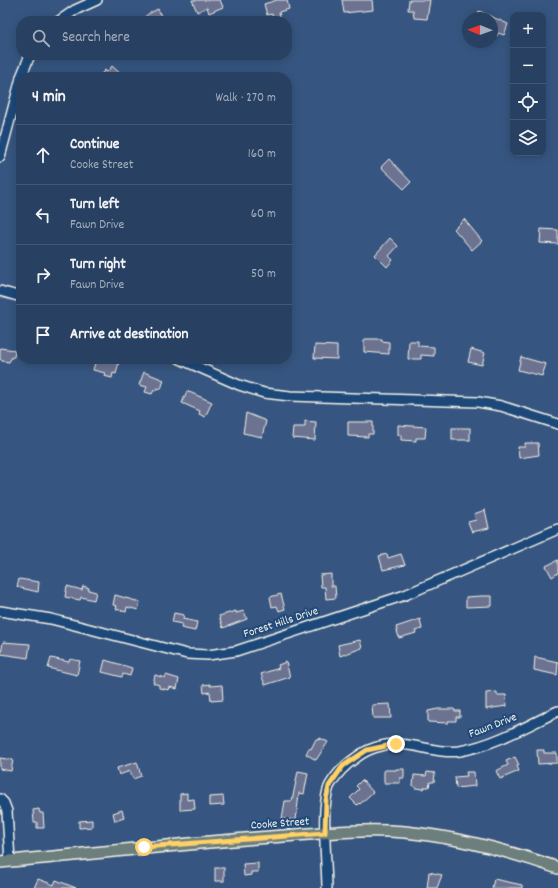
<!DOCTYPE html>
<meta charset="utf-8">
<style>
body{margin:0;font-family:Dekko,sans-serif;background:#304767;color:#f1f3f6}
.controls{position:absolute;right:12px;top:12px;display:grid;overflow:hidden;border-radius:8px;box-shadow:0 2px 10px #0003}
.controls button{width:36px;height:36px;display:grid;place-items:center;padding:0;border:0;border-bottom:1px solid #445976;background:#284061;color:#f1f3f6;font:20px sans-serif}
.compass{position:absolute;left:462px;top:12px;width:36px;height:36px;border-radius:50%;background:#284061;box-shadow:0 2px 10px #0003;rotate:271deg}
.stop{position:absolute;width:12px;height:12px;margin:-9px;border:3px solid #ffd166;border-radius:50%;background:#fff}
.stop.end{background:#ffd166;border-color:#fff;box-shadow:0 1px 4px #0008}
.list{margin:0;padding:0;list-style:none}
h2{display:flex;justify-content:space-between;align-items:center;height:52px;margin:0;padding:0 16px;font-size:17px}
h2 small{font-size:13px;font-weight:400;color:#a5afbd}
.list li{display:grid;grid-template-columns:26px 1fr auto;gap:12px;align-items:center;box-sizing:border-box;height:60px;padding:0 16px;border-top:1px solid #445976}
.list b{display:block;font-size:15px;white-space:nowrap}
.list p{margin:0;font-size:13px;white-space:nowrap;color:#a5afbd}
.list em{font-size:13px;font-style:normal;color:#a5afbd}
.icon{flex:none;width:22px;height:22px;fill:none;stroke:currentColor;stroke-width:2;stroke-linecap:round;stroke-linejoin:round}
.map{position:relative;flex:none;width:558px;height:888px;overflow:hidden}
.search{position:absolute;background:#284061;box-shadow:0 2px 10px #0003;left:16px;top:16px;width:276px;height:44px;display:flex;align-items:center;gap:10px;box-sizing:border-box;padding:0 14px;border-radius:16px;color:#a5afbd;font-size:15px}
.panel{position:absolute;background:#284061;box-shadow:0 2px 10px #0003;left:16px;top:72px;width:276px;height:292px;border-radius:16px}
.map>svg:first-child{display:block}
.building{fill:#6c7391;stroke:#f4f1e8}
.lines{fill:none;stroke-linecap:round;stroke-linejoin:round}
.minor-casing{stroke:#f4f1e8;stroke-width:12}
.major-casing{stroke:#f4f1e8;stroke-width:14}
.minor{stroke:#1f4a7a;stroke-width:9}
.major{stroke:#6c7f7c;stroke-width:11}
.route{stroke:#ffd166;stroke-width:5}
.labels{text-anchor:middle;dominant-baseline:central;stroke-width:4;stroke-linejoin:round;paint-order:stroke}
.street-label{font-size:12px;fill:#f4f1e8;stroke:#1f4a7a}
</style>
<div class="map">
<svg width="558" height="888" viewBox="0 0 558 888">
<rect width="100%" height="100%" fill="#365681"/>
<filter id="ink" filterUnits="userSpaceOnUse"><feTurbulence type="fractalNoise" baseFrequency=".025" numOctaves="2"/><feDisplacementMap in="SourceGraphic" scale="8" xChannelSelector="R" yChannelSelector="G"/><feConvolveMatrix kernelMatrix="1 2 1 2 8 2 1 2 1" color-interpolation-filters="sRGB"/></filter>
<g filter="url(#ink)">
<g class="building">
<polygon points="192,0 220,0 223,7 209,13 207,7 197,12"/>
<polygon points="277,0 287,0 289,9 279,12 280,17 273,19 272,14 267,15 264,4"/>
<polygon points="342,0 372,0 373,10 344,13"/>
<polygon points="409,0 430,0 427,19 414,18 413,10 408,10"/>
<polygon points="158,9 163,21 140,21 148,14"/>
<polygon points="479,11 508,24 504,35 498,33 497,36 492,34 492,18 477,18"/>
<polygon points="112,66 124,77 98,77 105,70 107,72"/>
<polygon points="389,159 411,182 404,189 381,167"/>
<polygon points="464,219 482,241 472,250 454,229"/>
<polygon points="541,229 558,230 558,244 540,243"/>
<polygon points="390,238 398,246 389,256 393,260 387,267 375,255"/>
<polygon points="364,339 382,339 382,341 389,342 389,354 364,352"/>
<polygon points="409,341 418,341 418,346 434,347 434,356 421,355 421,359 408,359"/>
<polygon points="315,345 337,346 337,359 314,358"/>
<polygon points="0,348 15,350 14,357 12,357 9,362 2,361 0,359"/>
<polygon points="471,349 485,353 482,365 468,362"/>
<polygon points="521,357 546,364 542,376 518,370"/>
<polygon points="96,359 109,359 119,362 116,374 113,373 112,378 104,376 105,373 93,370"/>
<polygon points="144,372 164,380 161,389 157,388 156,391 154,390 152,394 145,392 147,387 139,385"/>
<polygon points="187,391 212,402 205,417 199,414 200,411 182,403"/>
<polygon points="246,413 266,421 262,437 243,433"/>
<polygon points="305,421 316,422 315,440 292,438 293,427 305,427"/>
<polygon points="348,422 373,422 373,434 368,434 368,437 348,436"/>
<polygon points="398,425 426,427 425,438 416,438 416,441 401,440 401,435 398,435"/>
<rect x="452" y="428" width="18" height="12"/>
<polygon points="525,443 538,443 539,455 519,458 518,447 525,447"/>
<polygon points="485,510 489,528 472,532 468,522 476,520 474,514"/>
<polygon points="387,554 388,558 401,554 405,565 383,570 379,556"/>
<polygon points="558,560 558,573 552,577 546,566"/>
<polygon points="331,574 331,586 335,586 336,598 326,599 325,587 321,587 320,575"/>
<polygon points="19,579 39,582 38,592 17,587"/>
<polygon points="67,586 82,590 83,586 89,588 88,590 96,592 94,600 81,597 80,600 65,597"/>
<polygon points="281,594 285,609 279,611 277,606 272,607 270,597"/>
<polygon points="115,595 140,602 138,610 127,607 126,612 116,609 117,606 113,605"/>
<polygon points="481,596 492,596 492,606 466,607 466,597"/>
<polygon points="236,611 236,613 244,611 247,619 223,628 219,616"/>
<polygon points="174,613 184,615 183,619 197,622 195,631 181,628 182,624 172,622"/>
<polygon points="420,619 422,629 415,631 416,633 399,638 396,627"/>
<polygon points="360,640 362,648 340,656 338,645"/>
<polygon points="3,642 30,644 28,658 1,654"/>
<polygon points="535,657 558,662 557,675 534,670"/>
<polygon points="51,658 69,662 70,659 80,661 77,675 48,668"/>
<polygon points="105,660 132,668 130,676 123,674 122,677 102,672"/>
<polygon points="286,662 290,677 265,685 261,674 279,668 278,665"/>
<polygon points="155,675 165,678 166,675 179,679 177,689 170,687 169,690 159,688 159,685 153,683"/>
<polygon points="210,684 210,686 222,685 223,700 211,701 210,692 204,693 203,685"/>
<polygon points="497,692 497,695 506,695 507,706 486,709 486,693"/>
<polygon points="390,704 391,718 373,718 372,705"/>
<polygon points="438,709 454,709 455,711 460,711 460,717 456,717 456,721 448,721 448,723 428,722 428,711"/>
<polygon points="320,738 328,742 316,760 306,754 309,748 311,749 316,739 319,740"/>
<polygon points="537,750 544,750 544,753 557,753 557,763 538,764"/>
<polygon points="515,757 519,765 517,766 519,771 500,779 496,771 508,765 506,761"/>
<polygon points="0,758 13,760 11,771 0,769"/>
<polygon points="137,762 141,776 133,779 130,771 119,775 117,768"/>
<polygon points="396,769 404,769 404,778 400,778 400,783 384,783 384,770 396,770"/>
<polygon points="298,771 308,773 304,794 299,793 296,820 282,819 285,801 292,801"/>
<polygon points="427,772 435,773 434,782 430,782 429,787 425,787 424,789 415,788 415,787 413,786 414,775 426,776"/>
<polygon points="466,772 474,772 475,786 456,788 455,777 467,776"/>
<polygon points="362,780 373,792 360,804 359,803 357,805 350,798 359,789 356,786"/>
<polygon points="187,793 187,800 194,799 195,809 180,810 180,794"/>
<polygon points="223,796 224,805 209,806 209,797"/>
<polygon points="39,809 40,813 43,813 44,828 37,828 37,822 34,822 33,810"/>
<polygon points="122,810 124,818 115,821 113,813"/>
<polygon points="92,820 92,827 79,828 79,821"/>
<polygon points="258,863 258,872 251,872 251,875 244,876 243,864"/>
<rect x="215" y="868" width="9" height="13"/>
<polygon points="429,872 442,875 437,888 427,888"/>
<polygon points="38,879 54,885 56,880 76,888 34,888"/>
<polygon points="494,879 522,885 522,888 492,888"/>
</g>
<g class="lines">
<g class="minor-casing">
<g id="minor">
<polyline points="59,21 75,10 97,0"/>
<polyline points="21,77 30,55"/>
<polyline points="0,157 21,78"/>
<polyline points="0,291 21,297"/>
<polyline points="180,359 239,385 264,393 290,396 478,402 501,406 558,424"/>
<polyline points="0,611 51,619 187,654 208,655 236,651 405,595 558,529"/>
<polyline points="0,799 4,803 7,811 10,861"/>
<path d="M 327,888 C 327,865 320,804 330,785 C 337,773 345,765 357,757 C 367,749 383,744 396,744 C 418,744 438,754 460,751 C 494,745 527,726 558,711"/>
</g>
</g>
<g class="major-casing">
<path id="major" d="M 0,862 C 86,854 171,845 257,838 C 306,835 356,828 405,832 C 457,837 509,851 558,868"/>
</g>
<use href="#minor" class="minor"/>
<use href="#major" class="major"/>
</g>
</g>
<g class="lines" filter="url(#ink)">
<polyline class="route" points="144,847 325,833 326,800 329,786 343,766 367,750 396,744"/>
</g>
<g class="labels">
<g class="street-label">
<text transform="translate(281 623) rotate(-18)">Forest Hills Drive</text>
<text transform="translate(493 726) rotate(-21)">Fawn Drive</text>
<text transform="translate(280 824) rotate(-4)">Cooke Street</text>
</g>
</g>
</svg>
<div class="controls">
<button>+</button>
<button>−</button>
<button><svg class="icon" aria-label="locate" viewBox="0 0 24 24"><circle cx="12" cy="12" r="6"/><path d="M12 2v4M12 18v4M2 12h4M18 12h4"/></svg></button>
<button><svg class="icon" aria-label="layers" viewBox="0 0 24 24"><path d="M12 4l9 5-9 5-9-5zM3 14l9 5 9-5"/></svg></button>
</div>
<svg class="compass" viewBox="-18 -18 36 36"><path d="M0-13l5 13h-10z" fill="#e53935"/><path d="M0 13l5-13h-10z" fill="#a5afbd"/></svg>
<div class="stop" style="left:144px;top:847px"></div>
<div class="stop end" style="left:396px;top:744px"></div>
<div class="search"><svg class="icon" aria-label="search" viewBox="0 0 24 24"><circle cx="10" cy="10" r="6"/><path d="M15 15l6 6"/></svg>Search here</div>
<section class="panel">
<h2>4 min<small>Walk · 270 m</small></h2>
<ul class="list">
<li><svg class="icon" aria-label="ahead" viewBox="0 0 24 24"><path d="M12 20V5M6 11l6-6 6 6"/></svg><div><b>Continue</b><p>Cooke Street</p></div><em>160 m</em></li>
<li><svg class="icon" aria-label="left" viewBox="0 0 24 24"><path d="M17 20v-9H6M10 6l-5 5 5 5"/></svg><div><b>Turn left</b><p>Fawn Drive</p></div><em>60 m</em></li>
<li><svg class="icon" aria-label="right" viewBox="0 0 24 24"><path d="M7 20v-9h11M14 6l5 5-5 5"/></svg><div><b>Turn right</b><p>Fawn Drive</p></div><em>50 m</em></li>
<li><svg class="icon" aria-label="arrive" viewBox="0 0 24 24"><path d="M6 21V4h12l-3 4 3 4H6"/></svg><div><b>Arrive at destination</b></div></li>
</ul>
</section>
</div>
